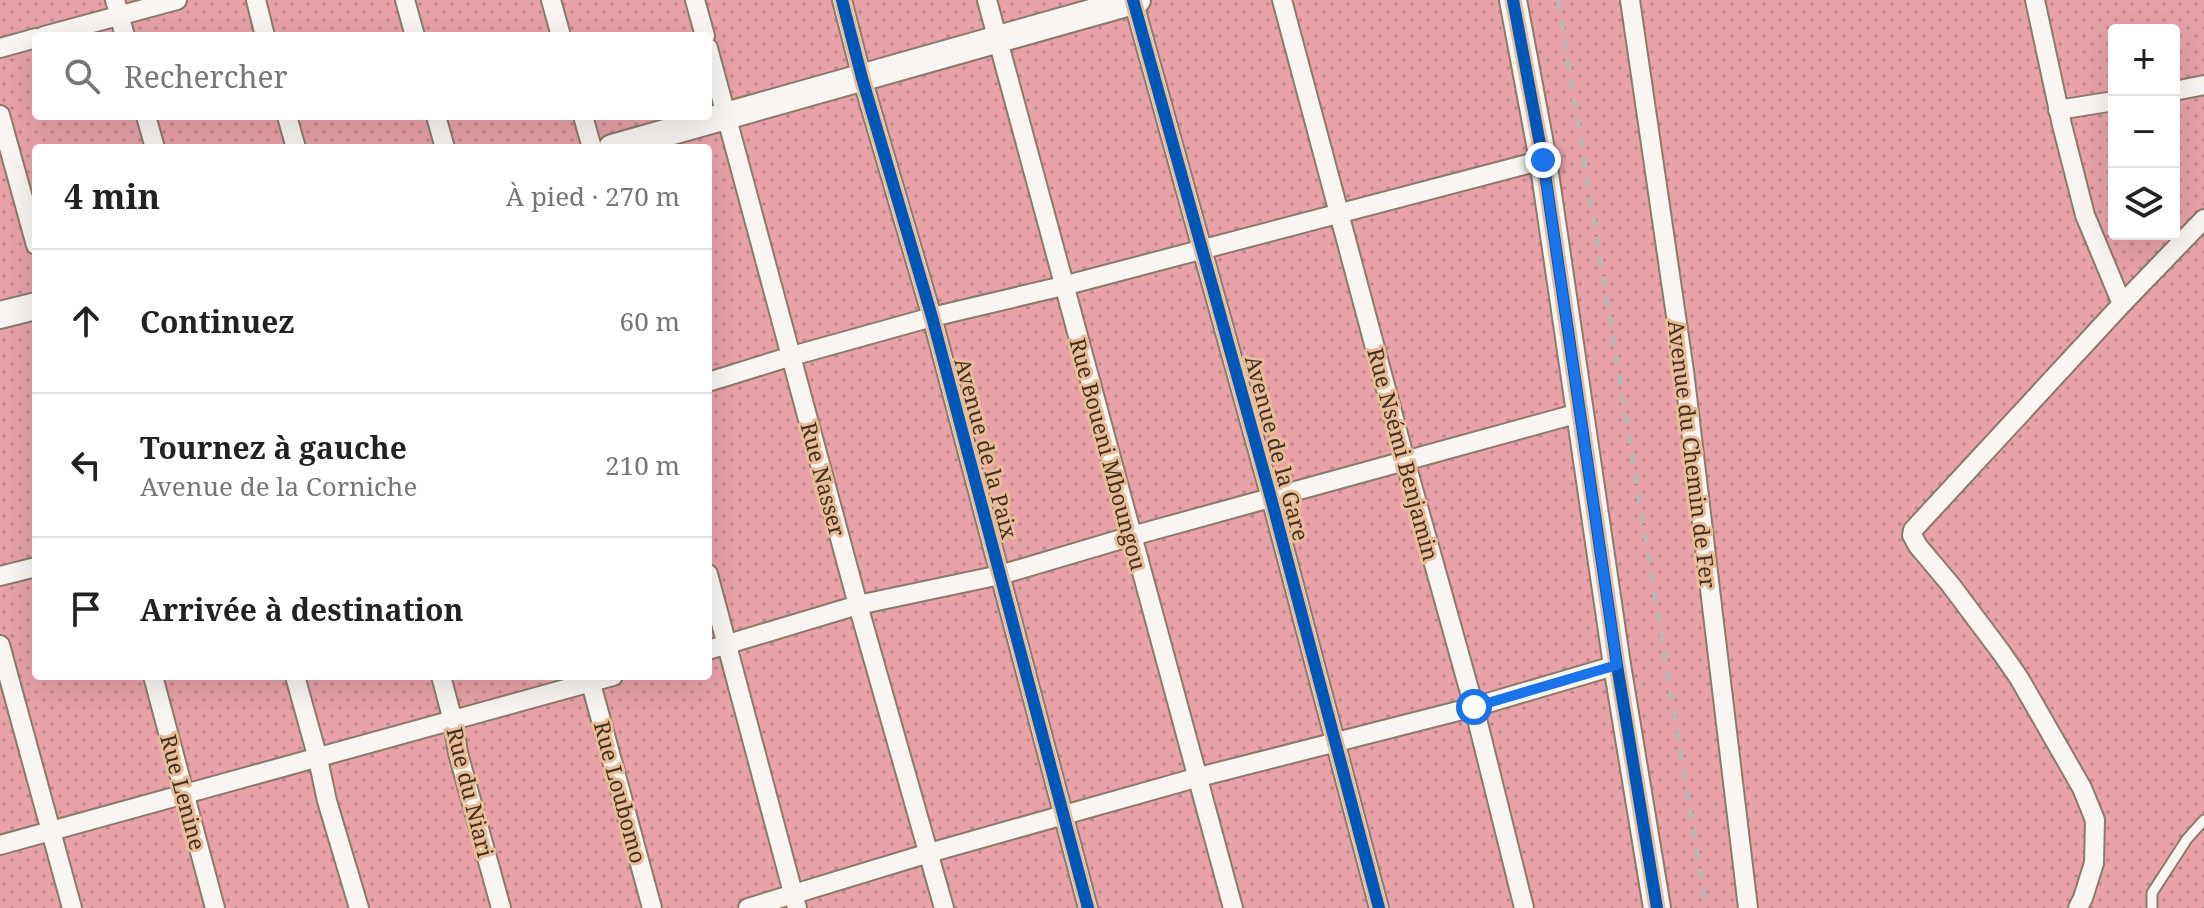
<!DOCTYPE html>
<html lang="fr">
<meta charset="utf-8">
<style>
body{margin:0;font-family:"Noto Serif",serif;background:#f6f6f6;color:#222}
.controls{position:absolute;right:24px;top:24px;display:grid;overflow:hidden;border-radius:8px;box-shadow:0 8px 32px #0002}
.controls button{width:72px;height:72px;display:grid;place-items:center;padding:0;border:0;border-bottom:2px solid #e0e0e0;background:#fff;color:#222;font:40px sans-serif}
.stop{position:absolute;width:24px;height:24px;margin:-18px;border:6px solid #1a73e8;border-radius:50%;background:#fff}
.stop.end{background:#1a73e8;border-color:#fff;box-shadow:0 2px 8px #0008}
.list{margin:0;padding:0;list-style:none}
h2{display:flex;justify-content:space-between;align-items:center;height:104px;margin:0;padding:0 32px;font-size:34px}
h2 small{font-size:26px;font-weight:400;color:#767676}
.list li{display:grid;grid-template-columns:52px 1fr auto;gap:24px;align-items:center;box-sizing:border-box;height:144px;padding:0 32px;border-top:2px solid #e0e0e0}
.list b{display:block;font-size:30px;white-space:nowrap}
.list p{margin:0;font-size:26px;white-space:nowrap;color:#767676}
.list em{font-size:26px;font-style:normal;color:#767676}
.icon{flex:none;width:44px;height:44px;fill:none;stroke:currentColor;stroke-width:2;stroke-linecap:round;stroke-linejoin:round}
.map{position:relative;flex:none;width:2204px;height:908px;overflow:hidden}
.search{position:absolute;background:#fff;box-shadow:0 8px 32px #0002;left:32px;top:32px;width:680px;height:88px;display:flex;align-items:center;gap:20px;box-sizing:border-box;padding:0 28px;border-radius:8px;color:#767676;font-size:30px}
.panel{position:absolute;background:#fff;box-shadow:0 8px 32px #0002;left:32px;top:144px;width:680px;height:536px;border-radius:8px}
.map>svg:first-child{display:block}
.grass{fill:url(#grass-dots);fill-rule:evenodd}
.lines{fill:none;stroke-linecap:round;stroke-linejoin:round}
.lane-casing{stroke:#8c7a6a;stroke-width:13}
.street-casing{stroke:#8c7a6a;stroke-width:22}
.secondary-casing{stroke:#8c7a6a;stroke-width:30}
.lane{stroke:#f9f5f2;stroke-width:9}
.street{stroke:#f9f5f2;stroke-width:18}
.secondary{stroke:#f9f5f2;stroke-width:26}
.rail{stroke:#bdb7b2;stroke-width:5;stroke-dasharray:10 10;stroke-linecap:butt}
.cycleway-casing{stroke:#e8bd97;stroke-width:17}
.cycleway{stroke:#0057b8;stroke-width:12}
.route{stroke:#1a73e8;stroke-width:10}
.labels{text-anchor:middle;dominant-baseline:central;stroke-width:6;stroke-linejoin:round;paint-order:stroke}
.street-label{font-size:22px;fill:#423122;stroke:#e8bd97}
</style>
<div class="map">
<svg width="2204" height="908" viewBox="0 0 2204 908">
<defs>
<pattern id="grass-dots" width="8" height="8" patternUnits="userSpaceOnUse" patternTransform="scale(2)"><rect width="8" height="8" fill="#e8a2a8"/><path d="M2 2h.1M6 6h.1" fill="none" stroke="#be8588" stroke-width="1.8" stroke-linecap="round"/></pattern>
</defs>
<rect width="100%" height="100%" fill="#d6bea9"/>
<path class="grass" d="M 0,0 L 2204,0 L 2204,908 L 0,908 ZM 2114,30 L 2174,30 L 2174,234 L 2114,234 ZM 36,36 L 708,36 L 708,116 L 36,116 ZM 36,148 L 708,148 L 708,676 L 36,676 Z"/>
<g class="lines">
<g class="lane-casing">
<polyline id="lane" points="2152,908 2152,893 2187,839 2204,820"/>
</g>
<g class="street-casing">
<g id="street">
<polyline points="115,0 125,36"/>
<polyline points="256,0 265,36"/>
<polyline points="405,0 415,36"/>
<polyline points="551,0 561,36"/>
<polyline points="695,0 705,36"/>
<polyline points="842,0 862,78 932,317 1088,908"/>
<polyline points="987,0 1233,908"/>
<polyline points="1133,0 1271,498 1379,908"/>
<polyline points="1282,0 1405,460 1474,707 1524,908"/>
<polyline points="1630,0 1684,371 1748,908"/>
<polyline points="2035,0 2062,125 2085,215 2122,304"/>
<polyline points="44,36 177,0"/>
<polyline points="0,48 36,38"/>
<polyline points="708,48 858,605 944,908"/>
<polyline points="2174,91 2204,85"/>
<polyline points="2058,110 2114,101"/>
<polyline points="0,115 36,245"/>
<polyline points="146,116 155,148"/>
<polyline points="287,116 296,148"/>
<polyline points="436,116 445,148"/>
<polyline points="583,116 592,148"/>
<polyline points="708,382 792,356 932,317 1063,286 1543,160"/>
<polyline points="708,574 797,908"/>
<polyline points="0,576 36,567"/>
<polyline points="0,645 72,908"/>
<polyline points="708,650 858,605 1000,575 1132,536 1579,413"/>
<polyline points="153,676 215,908"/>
<polyline points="295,676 318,759 327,801 359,908"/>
<polyline points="441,676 453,721 458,753 501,908"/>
<polyline points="589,676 652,908"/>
<polyline points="0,845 613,676"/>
<polyline points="748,908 929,853 1199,777 1474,707 1617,665"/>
<polyline points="2078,908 2083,898 2094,863 2095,820 2082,788 2019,678 2001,652 1950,584 1918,546 1912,535 1913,530 2122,304 2204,219"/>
</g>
</g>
<g class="secondary-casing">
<g id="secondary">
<polyline points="1513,0 1543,160 1617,665 1657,908"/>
<polyline points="612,148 1137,0"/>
<polyline points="0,315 36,306"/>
</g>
</g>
<use href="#lane" class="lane"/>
<use href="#street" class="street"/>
<use href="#secondary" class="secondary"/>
<polyline class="rail" points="1558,0 1706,908"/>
<g class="cycleway-casing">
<g id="cycleway">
<polyline points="842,0 862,78 932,317 1088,908"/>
<polyline points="1133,0 1271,498 1379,908"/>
<polyline points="1513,0 1543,160 1617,665 1657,908"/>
</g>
</g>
<use href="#cycleway" class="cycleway"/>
</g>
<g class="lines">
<polyline class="route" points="1474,707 1617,665 1543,160"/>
</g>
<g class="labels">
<g class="street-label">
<text transform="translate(987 448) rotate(75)">Avenue de la Paix</text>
<text transform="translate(1278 448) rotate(75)">Avenue de la Gare</text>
<text transform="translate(1109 454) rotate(75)">Rue Boueni Mboungou</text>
<text transform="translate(1404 454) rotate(75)">Rue Nsémi Benjamin</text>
<text transform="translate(1693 454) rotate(83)">Avenue du Chemin de Fer</text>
<text transform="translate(824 479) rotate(75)">Rue Nasser</text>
<text transform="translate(184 792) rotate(75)">Rue Lenine</text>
<text transform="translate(471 792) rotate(76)">Rue du Niari</text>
<text transform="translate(621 792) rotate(75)">Rue Loubomo</text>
</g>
</g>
</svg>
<div class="controls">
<button>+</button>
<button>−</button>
<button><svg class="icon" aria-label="layers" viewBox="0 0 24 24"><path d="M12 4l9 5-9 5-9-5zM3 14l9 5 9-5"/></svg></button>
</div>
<div class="stop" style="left:1474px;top:707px"></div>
<div class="stop end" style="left:1543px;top:160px"></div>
<div class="search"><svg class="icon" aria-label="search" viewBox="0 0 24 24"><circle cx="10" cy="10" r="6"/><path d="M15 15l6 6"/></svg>Rechercher</div>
<section class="panel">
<h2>4 min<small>À pied · 270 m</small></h2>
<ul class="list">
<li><svg class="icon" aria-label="ahead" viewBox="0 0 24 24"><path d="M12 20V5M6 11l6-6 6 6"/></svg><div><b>Continuez</b></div><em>60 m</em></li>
<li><svg class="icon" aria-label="left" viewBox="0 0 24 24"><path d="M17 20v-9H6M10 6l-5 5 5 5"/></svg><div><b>Tournez à gauche</b><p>Avenue de la Corniche</p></div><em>210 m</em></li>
<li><svg class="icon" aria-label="arrive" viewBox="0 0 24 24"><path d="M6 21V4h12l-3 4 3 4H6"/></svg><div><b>Arrivée à destination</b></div></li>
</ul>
</section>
</div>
